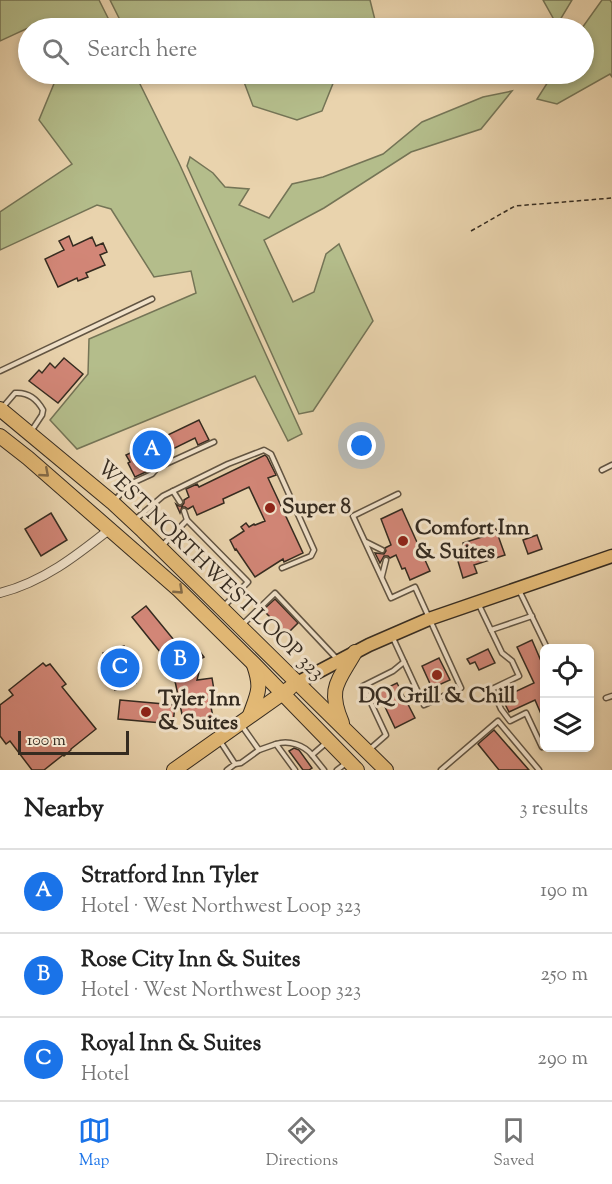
<!DOCTYPE html>
<meta charset="utf-8">
<style>
body{margin:0;font-family:"Sorts Mill Goudy",serif;background:#f2f2f2;color:#222}
.controls{position:absolute;right:18px;bottom:18px;display:grid;overflow:hidden;border-radius:9px;box-shadow:0 3px 9px #0003}
.controls button{width:54px;height:54px;display:grid;place-items:center;padding:0;border:0;border-bottom:2px solid #e0e0e0;background:#fff;color:#222;font:30px sans-serif}
.scale{position:absolute;left:18px;bottom:15px;width:111px;box-sizing:border-box;padding-left:6px;border:3px solid #352b20;border-top:0;font-size:16px;line-height:21px;white-space:nowrap;color:#352b20;-webkit-text-stroke:4px #f1e2ca;paint-order:stroke}
.you{position:absolute;left:362px;top:446px;width:21px;height:21px;margin:-15px;border:4px solid #fff;border-radius:50%;background:#1a73e8;box-shadow:0 0 0 9px #1a73e833}
.badge{display:grid;place-items:center;width:39px;height:39px;border-radius:50%;background:#1a73e8;color:#fff;font-size:20px;font-weight:700}
.pin{position:absolute;translate:-50% -50%;border:3px solid #fff;box-shadow:0 2px 6px #0006}
.list{margin:0;padding:0;list-style:none}
h2{display:flex;justify-content:space-between;align-items:center;height:78px;margin:0;padding:0 24px;font-size:26px}
h2 small{font-size:20px;font-weight:400;color:#767676}
.list li{display:grid;grid-template-columns:39px 1fr auto;gap:18px;align-items:center;box-sizing:border-box;height:84px;padding:0 24px;border-top:2px solid #e0e0e0}
.list b{display:block;font-size:22px;white-space:nowrap}
.list p{margin:0;font-size:20px;white-space:nowrap;color:#767676}
.list em{font-size:20px;font-style:normal;color:#767676}
.icon{flex:none;width:33px;height:33px;fill:none;stroke:currentColor;stroke-width:2;stroke-linecap:round;stroke-linejoin:round}
.map{position:relative;flex:none;width:612px;height:770px;overflow:hidden}
.search{position:absolute;background:#fff;box-shadow:0 3px 9px #0003;left:18px;right:18px;top:18px;height:66px;display:flex;align-items:center;gap:15px;box-sizing:border-box;padding:0 21px;border-radius:33px;color:#767676;font-size:22px}
.sheet{height:330px;background:#fff}
nav{display:flex;justify-content:space-around;align-items:center;box-sizing:border-box;height:84px;border-top:2px solid #e0e0e0;background:#fff;font-size:16px;color:#767676}
nav a{display:grid;justify-items:center;gap:3px}
nav .on{color:#1a73e8}
.map>svg:first-child{display:block}
.green{fill:#b4bd8b;stroke:#747456;stroke-width:1.5}
.building{fill:#d28677;stroke:#352b20;stroke-width:1.5}
.lines{fill:none;stroke-linecap:round;stroke-linejoin:round}
.service-casing{stroke:#625543;stroke-width:7}
.minor-casing{stroke:#625543;stroke-width:10}
.primary-casing{stroke:#352b20;stroke-width:15}
.trunk-casing{stroke:#352b20;stroke-width:16}
.path{stroke:#352b20;stroke-width:1.5;stroke-dasharray:4.5 3;stroke-linecap:butt}
.service{stroke:#f1e2ca;stroke-width:4}
.minor{stroke:#f1e2ca;stroke-width:8}
.primary{stroke:#e4ba76;stroke-width:12}
.trunk{stroke:#e4ba76;stroke-width:14}
.oneway{stroke:#846b47}
.poi-dot{fill:#8f2418;stroke:#f1e2ca;stroke-width:2}
.labels{text-anchor:middle;dominant-baseline:central;stroke-width:6;stroke-linejoin:round;paint-order:stroke}
.poi-label{font-size:21px;font-weight:bold;fill:#352b20;stroke:#f1e2ca;text-anchor:start}
.street-label{font-size:21px;fill:#352b20;stroke:#f1e2ca}
</style>
<div class="map">
<svg width="612" height="770" viewBox="0 0 612 770">
<rect width="100%" height="100%" fill="#e9d3ad"/>
<filter id="stains"><feTurbulence type="fractalNoise" baseFrequency=".00333" numOctaves="4"/><feColorMatrix values="0 0 0 0 .2 0 0 0 0 .09 0 0 0 0 .02 0 0 0 .5 -.17"/></filter>
<radialGradient id="worn" r=".72"><stop offset=".6" stop-color="#630" stop-opacity="0"/><stop offset="1" stop-color="#630" stop-opacity=".3"/></radialGradient>
<g class="green">
<polygon points="0,0 99,0 113,28 45,28 41,22 0,41"/>
<polygon points="110,0 370,0 377,28 124,28"/>
<polygon points="543,0 572,0 557,25"/>
<polygon points="602,0 610,0 612,3 612,77 610,74 557,104 537,99 553,74 584,74 584,28 582,28"/>
<polygon points="58,74 135,74 179,163 302,434 288,441 255,376 77,449 50,420 88,374 89,339 196,293 191,271 154,277 111,209 97,205 0,250 0,212 72,164 39,120"/>
<polygon points="241,74 372,74 369,79 334,81 322,111 297,120 253,106"/>
<polygon points="512,91 481,129 411,152 324,208 264,240 293,302 314,292 326,254 339,244 373,321 313,411 299,414 187,166 190,157 213,173 225,187 249,189 239,205 269,218 292,184 323,177 383,154 422,122 483,97"/>
</g>
<g class="building">
<polygon points="69,236 73,246 92,237 96,246 103,243 107,252 100,255 105,265 86,273 88,277 78,281 77,278 58,287 45,259 64,250 59,241"/>
<polygon points="64,358 83,374 58,403 29,381 39,370 42,373 50,363 55,368"/>
<polygon points="199,420 209,440 198,445 195,438 144,463 148,471 135,477 128,463 130,462 126,455"/>
<polygon points="265,455 267,457 276,475 268,478 303,553 284,562 283,559 255,577 236,549 235,550 230,540 244,531 241,527 246,523 249,527 254,524 255,525 265,521 249,487 223,499 224,503 197,515 193,506 188,509 185,507 182,507 180,513 176,504 179,506 182,506 184,503 184,500 189,497 186,489 197,484 199,487"/>
<polygon points="402,509 430,571 410,580 405,568 402,569 396,555 390,558 388,556 384,556 380,563 375,553 384,554 386,551 385,548 391,545 381,519"/>
<polygon points="51,513 67,540 41,556 25,529"/>
<polygon points="495,527 505,555 474,565 477,573 463,578 457,558 466,555 463,543 485,536 484,531"/>
<polygon points="537,535 542,549 528,554 523,540"/>
<polygon points="275,599 298,623 287,634 263,610"/>
<polygon points="146,606 187,656 197,648 204,657 196,662 200,668 197,680 212,678 215,696 209,697 213,717 183,719 175,681 170,670 173,668 132,617"/>
<polygon points="532,640 544,668 544,721 535,700 509,712 502,698 534,683 517,647"/>
<polygon points="124,646 129,661 133,660 135,666 131,668 136,683 115,690 110,674 106,675 104,670 108,668 103,653"/>
<polygon points="488,649 495,663 479,670 475,662 470,664 467,659"/>
<polygon points="439,658 450,680 432,688 422,666"/>
<polygon points="43,663 46,666 50,664 66,684 62,687 96,729 71,749 71,750 64,756 63,755 44,770 32,770 10,741 6,744 0,736 0,705 13,695 9,690"/>
<polygon points="397,683 415,718 395,728 378,692"/>
<polygon points="120,700 175,705 173,724 118,719"/>
<polygon points="494,730 529,770 499,770 478,744"/>
<polygon points="294,748 299,750 312,768 309,770 303,770 289,751"/>
</g>
<g class="lines">
<g class="service-casing">
<g id="service">
<polyline points="0,371 152,299"/>
<path d="M 3,407 L 15,393 C 28,392 37,399 43,410 L 42,415 L 32,430"/>
<polyline points="602,470 612,465"/>
<polyline points="173,491 180,502"/>
<polyline points="115,500 130,484 152,474 157,468 214,442"/>
<polyline points="184,511 187,520"/>
<polyline points="136,519 163,496 228,464 264,450 271,454 314,550 311,556 282,568"/>
<polyline points="366,542 382,550"/>
<polyline points="161,547 187,520 248,582 225,605"/>
<polyline points="382,576 386,560"/>
<polyline points="519,590 547,648"/>
<polyline points="479,605 502,653 512,661 519,676 492,689 501,709 510,721 526,713 542,747 544,746"/>
<polyline points="243,624 275,593 338,660"/>
<polyline points="491,630 532,616"/>
<polyline points="393,638 424,705 461,688 415,587 391,598 353,516 398,494"/>
<polyline points="606,698 612,696"/>
<polyline points="242,726 259,750"/>
<polyline points="220,741 235,764 227,770"/>
<path d="M 276,744 C 289,740 304,745 312,755"/>
<polyline points="370,749 386,735 363,686 393,671 404,662"/>
<polyline points="235,764 241,763 259,750 276,744 295,770"/>
<polyline points="324,770 312,755 327,742"/>
<polyline points="337,770 345,764"/>
<polyline points="441,770 498,721 539,770"/>
</g>
</g>
<g class="minor-casing">
<path id="minor" d="M 0,593 C 43,582 76,556 110,529"/>
</g>
<g class="primary-casing">
<polyline id="primary" points="297,683 369,645 429,619 612,556"/>
</g>
<g class="trunk-casing">
<g id="trunk">
<polyline points="0,409 112,502 143,531 386,770"/>
<polyline points="0,436 28,458 179,590 253,663 357,770"/>
<path d="M 250,715 C 258,693 262,688 254,665"/>
<path d="M 342,723 C 327,688 338,682 355,652"/>
<polyline points="174,770 290,688"/>
</g>
</g>
<polyline class="path" points="471,231 515,206 612,198"/>
<use href="#service" class="service"/>
<use href="#minor" class="minor"/>
<use href="#primary" class="primary"/>
<use href="#trunk" class="trunk"/>
</g>
<defs><path id="oneway-chevron" d="M-2-3.5L2.5 0L-2 3.5" fill="none" stroke-width="1.6" stroke-linecap="round" stroke-linejoin="round" transform="scale(1.5)"/></defs>
<g class="oneway">
<use href="#oneway-chevron" transform="translate(45 473) rotate(41)"/>
<use href="#oneway-chevron" transform="translate(179 590) rotate(43)"/>
</g>
<g class="poi-dot">
<circle cx="270" cy="508" r="6"/>
<circle cx="403" cy="541" r="6"/>
<circle cx="437" cy="675" r="6"/>
<circle cx="146" cy="712" r="6"/>
</g>
<g class="labels">
<g class="poi-label">
<text x="282" y="508">Super 8</text>
<text x="415" y="529">Comfort Inn<tspan x="415" dy="24">&amp; Suites</tspan></text>
<text x="437" y="697" text-anchor="middle">DQ Grill &amp; Chill</text>
<text x="158" y="700">Tyler Inn<tspan x="158" dy="24">&amp; Suites</tspan></text>
</g>
<g class="street-label">
<text transform="translate(210 571) rotate(44)">WEST NORTHWEST LOOP 323</text>
</g>
</g>
<rect width="100%" height="100%" filter="url(#stains)"/>
<rect width="100%" height="100%" fill="url(#worn)"/>
</svg>
<div class="controls">
<button><svg class="icon" aria-label="locate" viewBox="0 0 24 24"><circle cx="12" cy="12" r="6"/><path d="M12 2v4M12 18v4M2 12h4M18 12h4"/></svg></button>
<button><svg class="icon" aria-label="layers" viewBox="0 0 24 24"><path d="M12 4l9 5-9 5-9-5zM3 14l9 5 9-5"/></svg></button>
</div>
<div class="scale">100 m</div>
<div class="you"></div>
<div class="pin badge" style="left:152px;top:450px">A</div>
<div class="pin badge" style="left:180px;top:660px">B</div>
<div class="pin badge" style="left:120px;top:668px">C</div>
<div class="search"><svg class="icon" aria-label="search" viewBox="0 0 24 24"><circle cx="10" cy="10" r="6"/><path d="M15 15l6 6"/></svg>Search here</div>
</div>
<section class="sheet">
<h2>Nearby<small>3 results</small></h2>
<ul class="list">
<li><span class="badge">A</span><div><b>Stratford Inn Tyler</b><p>Hotel · West Northwest Loop 323</p></div><em>190 m</em></li>
<li><span class="badge">B</span><div><b>Rose City Inn &amp; Suites</b><p>Hotel · West Northwest Loop 323</p></div><em>250 m</em></li>
<li><span class="badge">C</span><div><b>Royal Inn &amp; Suites</b><p>Hotel</p></div><em>290 m</em></li>
</ul>
</section>
<nav>
<a class="on"><svg class="icon" aria-label="map" viewBox="0 0 24 24"><path d="M3 6l6-2 6 2 6-2v14l-6 2-6-2-6 2zM9 4v14M15 6v14"/></svg>Map</a>
<a><svg class="icon" aria-label="directions" viewBox="0 0 24 24"><path d="M12 3l9 9-9 9-9-9zM9 14v-3h6M13 9l2 2-2 2"/></svg>Directions</a>
<a><svg class="icon" aria-label="saved" viewBox="0 0 24 24"><path d="M7 4h10v16l-5-4-5 4z"/></svg>Saved</a>
</nav>
